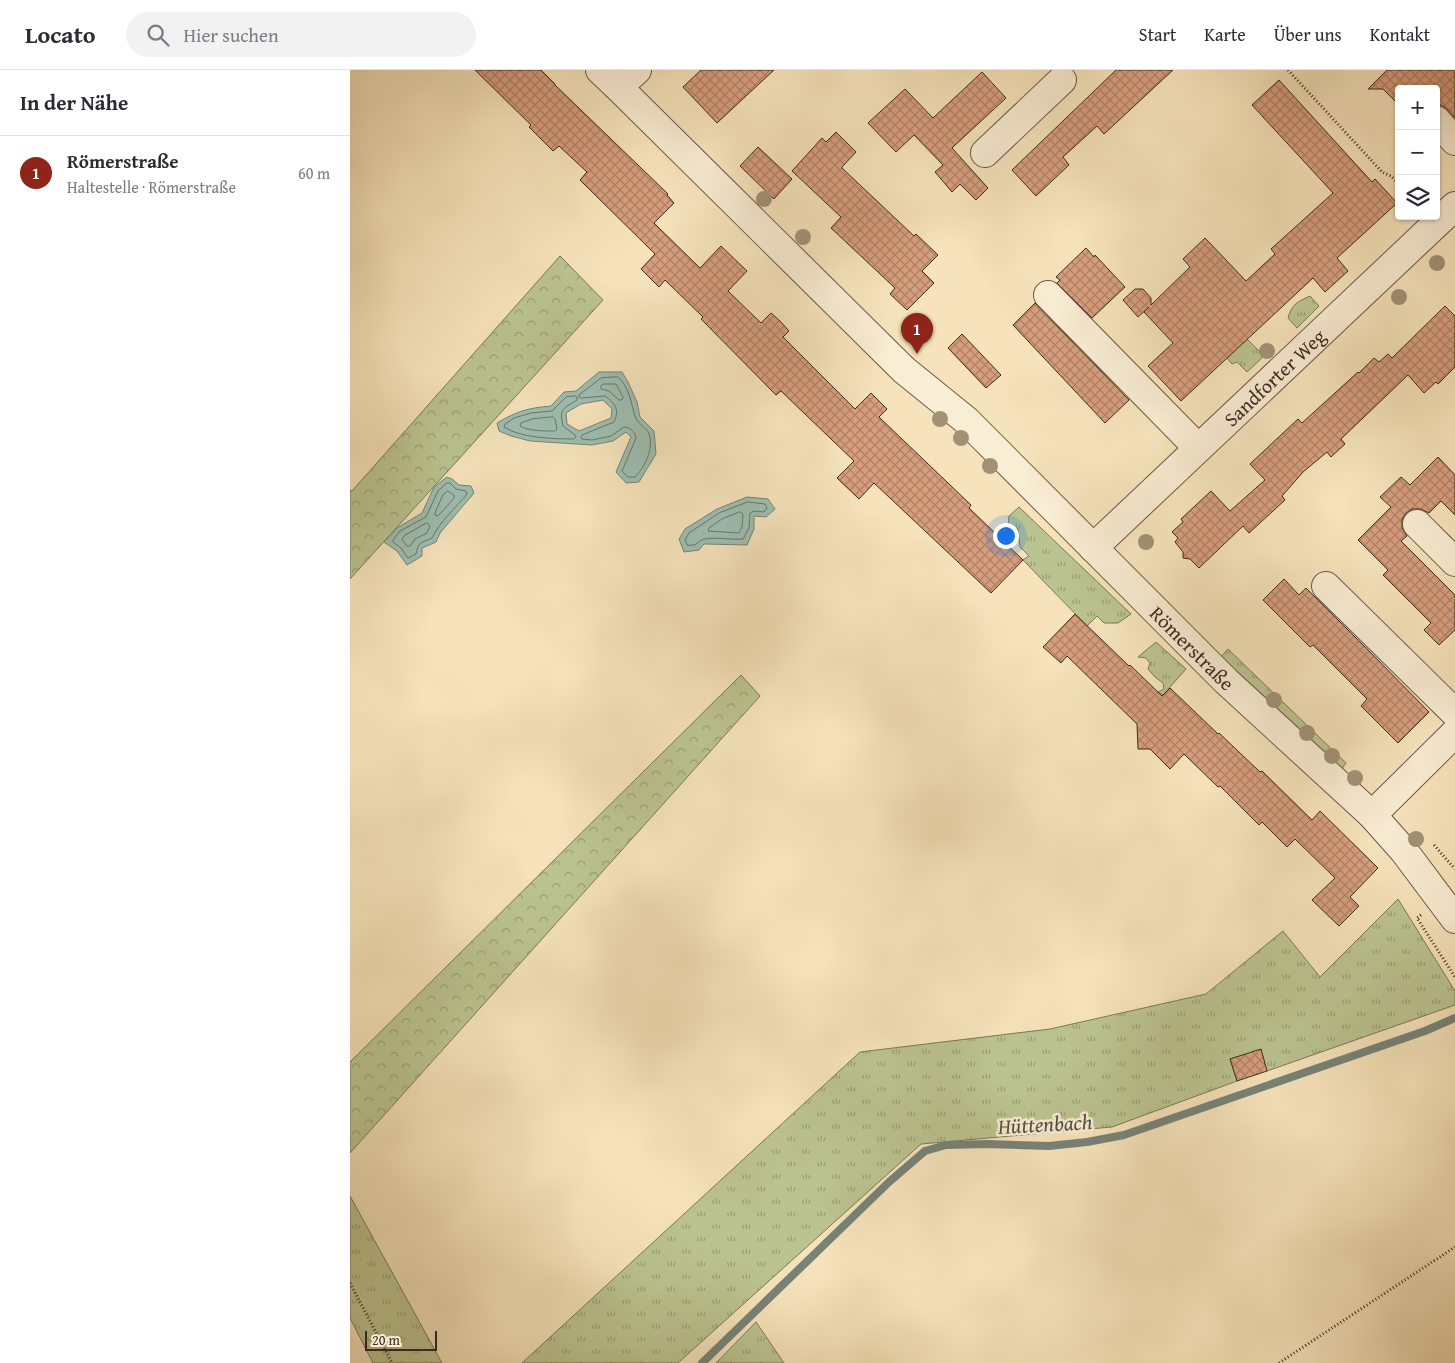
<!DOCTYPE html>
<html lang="de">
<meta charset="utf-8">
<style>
body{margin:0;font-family:"Gentium Book Plus",serif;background:#f2f2f3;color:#2b2b33}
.controls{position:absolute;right:15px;top:15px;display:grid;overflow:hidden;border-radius:5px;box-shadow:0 1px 4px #0004}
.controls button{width:45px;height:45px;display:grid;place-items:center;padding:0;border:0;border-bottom:1px solid #e1e1e2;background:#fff;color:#2b2b33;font:25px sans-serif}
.scale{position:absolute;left:15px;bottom:12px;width:72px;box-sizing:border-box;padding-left:5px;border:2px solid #3d2a21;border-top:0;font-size:14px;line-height:18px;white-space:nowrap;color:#3d2a21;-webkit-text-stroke:4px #f9edd3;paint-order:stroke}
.you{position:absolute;left:655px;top:465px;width:18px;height:18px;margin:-12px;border:4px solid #fff;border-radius:50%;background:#1a73e8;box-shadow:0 0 0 8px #1a73e833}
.badge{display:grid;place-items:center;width:32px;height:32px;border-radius:50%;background:#8f2418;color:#fff;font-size:16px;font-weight:700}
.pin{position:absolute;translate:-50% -41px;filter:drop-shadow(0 1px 2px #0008)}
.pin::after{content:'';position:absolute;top:26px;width:18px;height:15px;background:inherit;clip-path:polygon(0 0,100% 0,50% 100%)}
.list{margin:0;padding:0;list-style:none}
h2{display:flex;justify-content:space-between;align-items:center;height:65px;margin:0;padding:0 20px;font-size:21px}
h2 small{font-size:16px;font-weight:400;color:#7c7c81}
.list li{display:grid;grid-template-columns:32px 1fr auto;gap:15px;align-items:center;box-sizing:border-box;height:75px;padding:0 20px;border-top:1px solid #e1e1e2}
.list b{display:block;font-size:19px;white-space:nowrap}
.list p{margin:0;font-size:16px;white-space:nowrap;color:#7c7c81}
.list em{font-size:16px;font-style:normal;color:#7c7c81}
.icon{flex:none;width:28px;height:28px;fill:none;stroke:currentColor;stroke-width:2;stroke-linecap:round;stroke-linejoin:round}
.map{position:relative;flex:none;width:1105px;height:1293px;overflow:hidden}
header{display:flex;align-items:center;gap:30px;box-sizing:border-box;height:70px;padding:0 25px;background:#fff;border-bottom:1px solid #e1e1e2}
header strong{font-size:24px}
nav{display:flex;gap:28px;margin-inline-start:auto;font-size:18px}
.search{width:350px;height:45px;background:#f2f2f3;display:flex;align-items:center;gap:12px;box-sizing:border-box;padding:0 18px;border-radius:28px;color:#7c7c81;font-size:19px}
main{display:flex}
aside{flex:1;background:#fff}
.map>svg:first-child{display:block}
.grass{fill:url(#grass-tufts);stroke:#7c7759}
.forest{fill:url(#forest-crowns);stroke:#7c7759}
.water{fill:#9dbeb1;stroke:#778377;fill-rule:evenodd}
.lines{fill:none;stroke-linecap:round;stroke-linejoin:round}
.shore{stroke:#6d7469;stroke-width:1}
.stream{stroke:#778377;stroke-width:8}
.building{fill:url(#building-cross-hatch);stroke:#3d2a21}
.minor-casing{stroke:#6b5848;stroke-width:30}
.path{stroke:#3d2a21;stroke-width:3;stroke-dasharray:1 2.5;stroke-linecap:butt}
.minor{stroke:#f9edd3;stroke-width:28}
.tree{fill:#a19276}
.labels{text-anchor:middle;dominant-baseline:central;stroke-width:5;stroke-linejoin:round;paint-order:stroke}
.street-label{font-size:20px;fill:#3d2a21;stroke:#f9edd3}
.water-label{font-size:21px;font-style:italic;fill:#554f45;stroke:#f9edd3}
</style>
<header>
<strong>Locato</strong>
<div class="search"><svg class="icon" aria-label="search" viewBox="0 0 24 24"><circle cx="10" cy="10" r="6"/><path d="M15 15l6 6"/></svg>Hier suchen</div>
<nav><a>Start</a><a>Karte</a><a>Über uns</a><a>Kontakt</a></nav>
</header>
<main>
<aside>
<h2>In der Nähe<small></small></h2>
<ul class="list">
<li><span class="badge">1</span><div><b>Römerstraße</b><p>Haltestelle · Römerstraße</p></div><em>60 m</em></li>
</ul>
</aside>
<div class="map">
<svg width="1105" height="1293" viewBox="0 0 1105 1293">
<defs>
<pattern id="grass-tufts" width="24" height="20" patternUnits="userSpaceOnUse" patternTransform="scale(1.25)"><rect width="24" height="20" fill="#bbc491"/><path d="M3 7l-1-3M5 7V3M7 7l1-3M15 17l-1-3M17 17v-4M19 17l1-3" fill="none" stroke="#999f76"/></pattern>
<pattern id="forest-crowns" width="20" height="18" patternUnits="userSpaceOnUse" patternTransform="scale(1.25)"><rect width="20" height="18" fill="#bbc491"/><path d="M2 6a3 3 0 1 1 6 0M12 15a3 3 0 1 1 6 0" fill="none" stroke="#999f76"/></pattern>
<pattern id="building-cross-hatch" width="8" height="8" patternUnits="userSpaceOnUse" patternTransform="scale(1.25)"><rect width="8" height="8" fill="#d79e7d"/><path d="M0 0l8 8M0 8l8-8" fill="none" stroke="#b08166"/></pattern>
</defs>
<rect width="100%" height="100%" fill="#f6e3bb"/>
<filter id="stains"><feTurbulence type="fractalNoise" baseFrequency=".004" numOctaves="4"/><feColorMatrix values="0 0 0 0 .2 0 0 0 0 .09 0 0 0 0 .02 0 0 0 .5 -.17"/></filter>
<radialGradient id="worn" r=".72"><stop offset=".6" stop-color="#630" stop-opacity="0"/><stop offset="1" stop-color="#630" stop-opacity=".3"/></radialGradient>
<g class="grass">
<path d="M 960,226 L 969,236 L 947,258 L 938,248 C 942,234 947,232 960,226 Z"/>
<polygon points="897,269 914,286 897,302 887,292 882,294 877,288"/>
<polygon points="669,437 781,544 768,553 754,553 747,546 737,556 673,490 679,486 670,477 668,459 658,457 659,446"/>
<polygon points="806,572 836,599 813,625 808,622 814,619 813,613 805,607 798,599 800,593 796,588 788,587"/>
<polygon points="878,579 996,693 991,700 871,587"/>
<polygon points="1048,829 1105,921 1105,935 917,1001 911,980 880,989 887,1011 762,1057 571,1074 328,1293 172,1293 510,982 700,959 856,924 933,861 970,907"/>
<polygon points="0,1126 92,1293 23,1293 0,1248"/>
<polygon points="406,1252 434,1293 366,1293"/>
</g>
<g class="forest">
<polygon points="210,186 253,230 0,509 0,420 2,421"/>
<polygon points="391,605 410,626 0,1083 0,992"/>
</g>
<g class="water">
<path d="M 249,302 L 272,302 L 278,312 L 287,332 L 290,347 L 304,361 L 306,384 L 289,412 L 276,413 L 266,402 L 281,367 L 276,362 L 263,371 L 242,375 L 180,371 L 161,366 L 149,361 L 147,353 C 167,341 178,338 201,336 L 214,322 L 226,321 ZM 253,330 L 262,339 L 261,348 L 229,361 L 217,354 L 216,343 L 231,334 Z"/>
<polygon points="97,407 102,409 109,415 121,416 124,423 90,463 86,472 72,478 72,486 57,495 47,481 34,472 47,458 72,443 84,417"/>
<polygon points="397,427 418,429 425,439 416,447 404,446 404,459 397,475 354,474 349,480 334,482 329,469 335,459 367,439"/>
</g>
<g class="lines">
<g class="shore">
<path d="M 268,307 C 279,316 281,333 285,346 C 287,354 297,357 299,364 C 304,379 295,397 285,407 L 278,407 L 272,401 L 286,368 C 285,362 280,357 274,357 L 261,366 L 242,370 L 232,369 L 231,367 L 232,365 L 264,352 C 270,340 265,333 255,326 L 231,328 L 229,327 L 229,325 L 251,308 Z"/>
<polygon points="254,314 266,314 273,327 272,330 269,330 259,321 251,319 251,316"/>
<path d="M 225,326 L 227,327 L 227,330 C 213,339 209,338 213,356 L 225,365 L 226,367 L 224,369 C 204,369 170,368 154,357 L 155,354 L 164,348 L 181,343 L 202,341 L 216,327 Z"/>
<path d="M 203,347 L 205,349 L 207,359 L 205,361 C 193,361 179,361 170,356 L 171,353 L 182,349 Z"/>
<path d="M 97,413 L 100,413 L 106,419 L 116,421 L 117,424 C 105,439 90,451 82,468 C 71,473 68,472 66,484 L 58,488 L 51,478 L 43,472 L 43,470 L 50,461 L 76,447 L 88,421 Z"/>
<polygon points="98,421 104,425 104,428 89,445 86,446 85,443 93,425"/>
<path d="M 398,432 L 415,434 L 417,438 L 414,442 L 404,441 L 400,443 L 399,458 L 393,469 C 381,470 368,467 355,469 C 347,470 348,477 337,475 L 335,470 L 339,463 L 369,443 Z"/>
<polygon points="390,442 393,444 392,457 389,463 358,461 359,458 372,449"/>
<polygon points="77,453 80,456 77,463 65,469 60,476 57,476 53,471 52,469 54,466"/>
</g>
<polyline class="stream" points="352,1293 539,1112 575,1081 596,1075 637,1074 699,1076 737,1072 774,1065 1075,961 1105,948"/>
</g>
<g class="building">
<polygon points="125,0 191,0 205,14 205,15 318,124 317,125 324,133 304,153 350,198 371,176 397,201 378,221 411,253 421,243 430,251 439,261 433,267 505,339 521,323 537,339 529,347 621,435 619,438 673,490 641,523 524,413 509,429 487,408 504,391 431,321 426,325 351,249 353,247 315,210 309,217 291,199 305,184 230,110 237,102 209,76 203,81 179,57 181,55"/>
<polygon points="351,0 424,0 367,53 333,17"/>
<polygon points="766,0 823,0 754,64 747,56 713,87 719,95 686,126 662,100"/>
<polygon points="1037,0 1105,0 1105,48 1097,39 1091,35 1086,35 1086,19 1049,19 1049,35 1033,19 1018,19"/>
<polygon points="632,2 656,28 602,78 638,118 626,130 610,114 602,122 585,102 593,95 564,65 546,82 518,53 555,19 583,48"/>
<polygon points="929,10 1022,112 1025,109 1047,133 987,188 998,201 975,222 963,208 831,331 798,296 823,273 794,242 799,237 788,247 773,230 785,219 793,219 801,228 801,235 840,197 833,189 855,168 896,211 925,184 921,179 983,123 902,35"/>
<polygon points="486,62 506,82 492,97 492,98 564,166 566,164 588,185 572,201 584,213 557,240 540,224 545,218 481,158 491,147 442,101 472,68 476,72"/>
<polygon points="408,77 442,109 424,129 390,96"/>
<polygon points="736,178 744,187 745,185 775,217 742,248 707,213 710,210 706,207"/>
<polygon points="685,233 779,330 755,353 663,255"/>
<polygon points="1095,236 1105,246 1105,297 1088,314 1086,312 1074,323 1058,305 991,369 995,374 981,387 977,382 953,402 932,426 935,430 899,463 893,456 849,498 840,489 833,488 833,482 825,472 828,468 822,462 833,452 831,449 861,421 880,441 915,410 900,394 948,349 952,353 1008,302 1009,303 1024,288 1029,292 1038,284 1042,288"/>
<polygon points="612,264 651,305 636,318 598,278"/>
<polygon points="1088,387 1105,405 1105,445 1091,431 1079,443 1071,439 1062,439 1056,443 1052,450 1052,458 1057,466 1051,471 1105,525 1105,560 1089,575 1074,560 1081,553 1033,505 1038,500 1008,470 1041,437 1030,427 1051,407 1060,415"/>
<polygon points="934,509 949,525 956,518 1019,581 1079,642 1048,673 1011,636 1017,629 963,575 960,577 913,530"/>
<polygon points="725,544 779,596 780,595 812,626 820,618 868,664 869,663 910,702 912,701 962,750 970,741 1028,798 1000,827 1009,836 989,856 962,830 985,808 945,769 937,777 912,752 909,755 870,716 868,717 834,684 820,699 800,679 788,679 787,654 717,586 711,593 693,577"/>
<polygon points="911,979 917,1001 887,1011 880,989"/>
</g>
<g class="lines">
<g class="minor-casing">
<g id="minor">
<path id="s1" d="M 250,0 L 268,17 L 554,300 L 617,351 L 876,611 L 1022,745 L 1054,781 L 1105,849"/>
<polyline points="268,17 287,0"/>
<polyline points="1086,50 1105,71"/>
<polyline points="635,83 712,10"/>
<polyline points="698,225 848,378"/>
<polyline points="1067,454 1105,492"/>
<path id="s2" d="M 743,478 L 1105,136"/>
<polyline points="976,516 1105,643"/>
<polyline points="1022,745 1105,663"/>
</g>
</g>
<g class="path">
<polyline points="938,0 1032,102 1041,106 1049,114"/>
<polyline points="1084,775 1105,799"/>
<polyline points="1071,845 1067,848 1105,907"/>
<polyline points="0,1213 42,1293"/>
<polyline points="929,1293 1105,1177"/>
</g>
<use href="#minor" class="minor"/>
</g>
<g class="tree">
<circle cx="414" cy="129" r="8"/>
<circle cx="453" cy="167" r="8"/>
<circle cx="1087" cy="193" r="8"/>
<circle cx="1049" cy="227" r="8"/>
<circle cx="917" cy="281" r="8"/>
<circle cx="590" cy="349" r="8"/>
<circle cx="611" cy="368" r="8"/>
<circle cx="640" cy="396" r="8"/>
<circle cx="796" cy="472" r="8"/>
<circle cx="924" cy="630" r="8"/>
<circle cx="957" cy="663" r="8"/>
<circle cx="982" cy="686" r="8"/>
<circle cx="1005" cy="708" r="8"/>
<circle cx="1066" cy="769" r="8"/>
</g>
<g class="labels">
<g class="street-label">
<text stroke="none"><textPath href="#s2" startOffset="249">Sandforter Weg</textPath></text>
<text stroke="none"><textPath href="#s1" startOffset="828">Römerstraße</textPath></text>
</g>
<g class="water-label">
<text transform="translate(695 1054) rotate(-3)">Hüttenbach</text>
</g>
</g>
<rect width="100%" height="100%" filter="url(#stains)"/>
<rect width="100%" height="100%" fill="url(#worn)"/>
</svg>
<div class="controls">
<button>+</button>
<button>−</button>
<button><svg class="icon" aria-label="layers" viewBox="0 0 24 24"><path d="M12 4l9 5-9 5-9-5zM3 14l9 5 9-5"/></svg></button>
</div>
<div class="scale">20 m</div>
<div class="you"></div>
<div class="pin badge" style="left:567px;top:284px">1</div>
</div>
</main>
